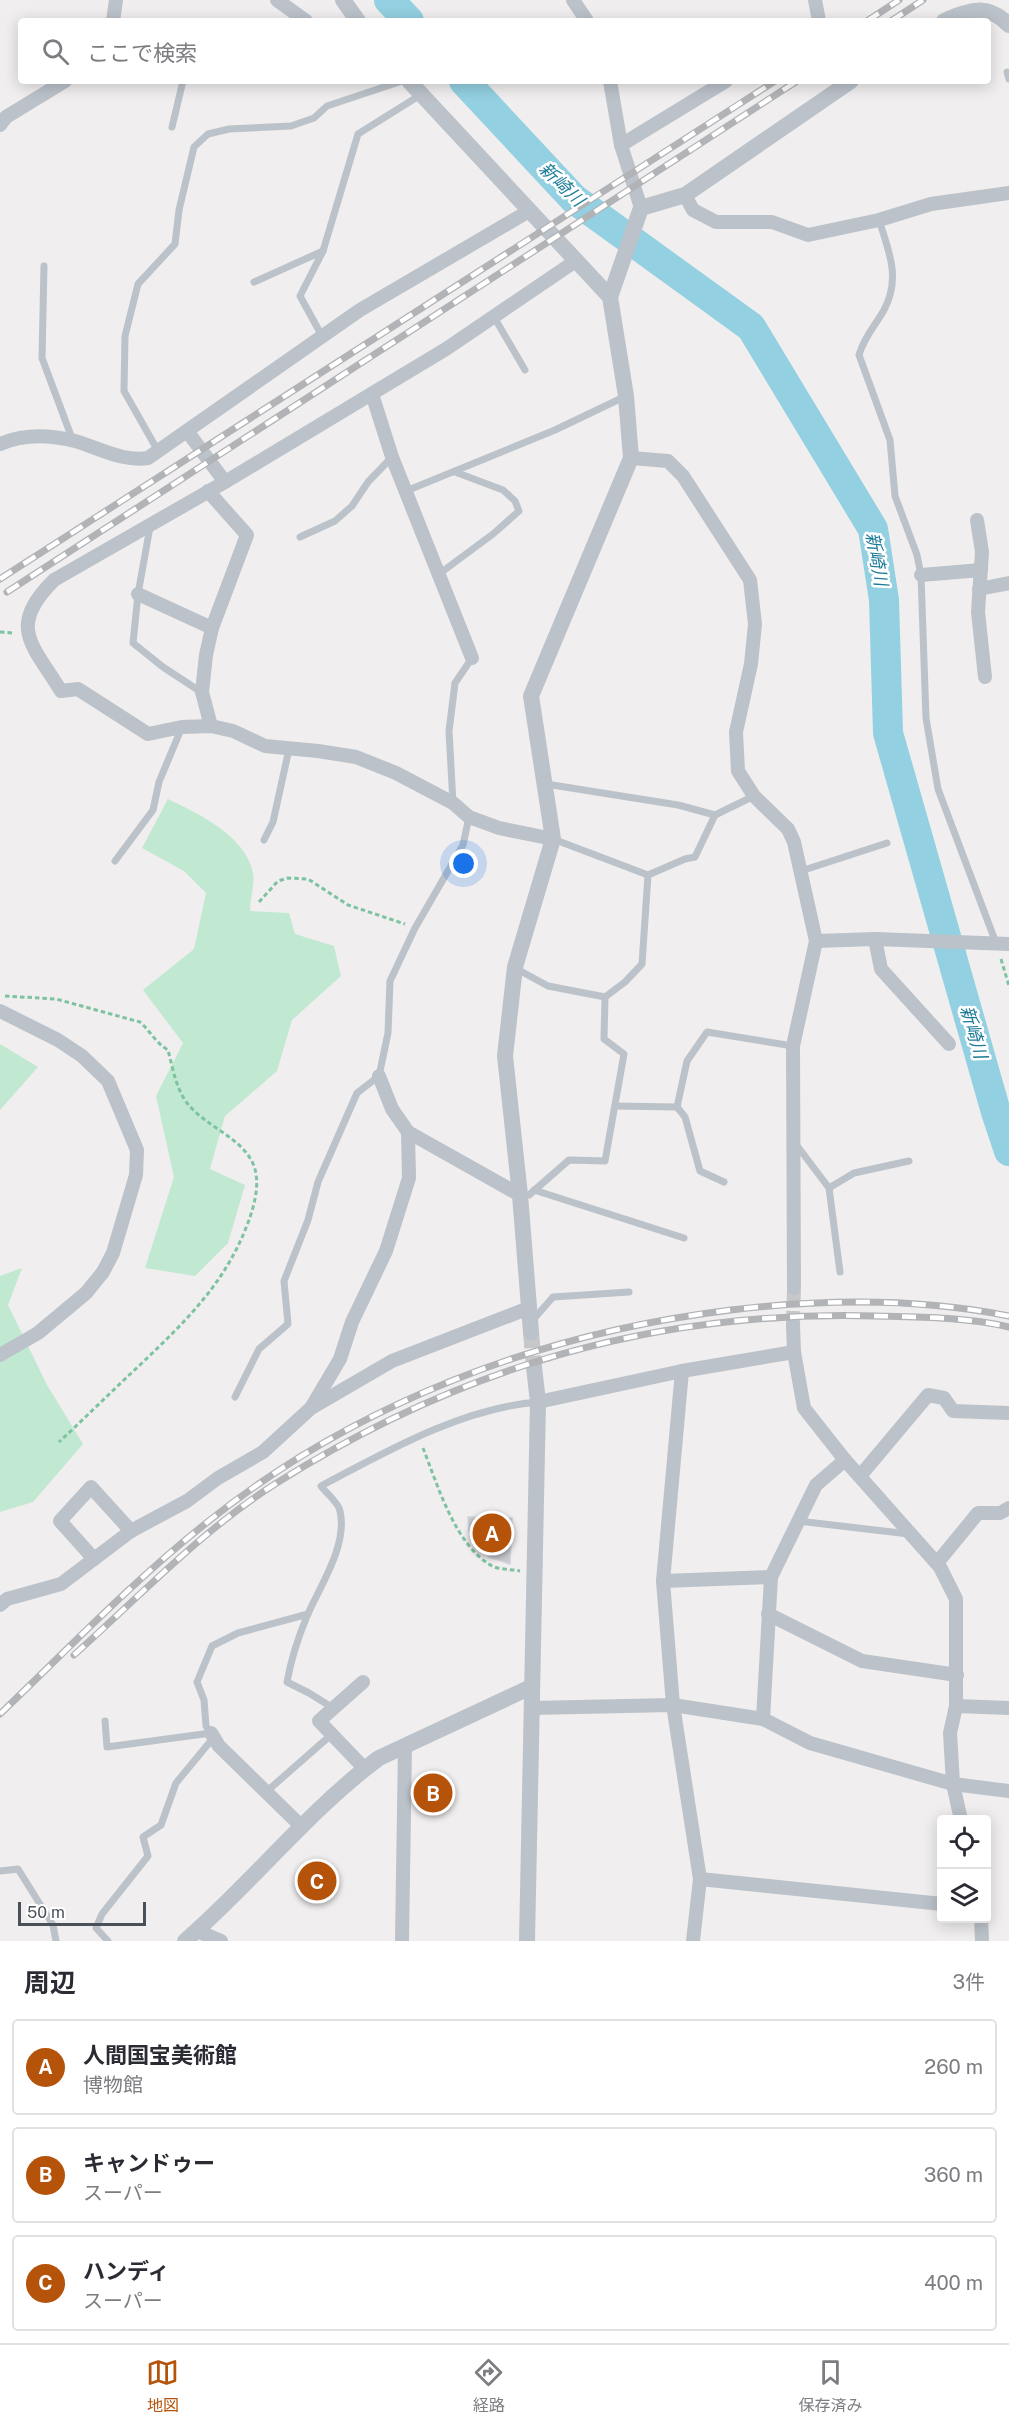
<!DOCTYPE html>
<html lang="ja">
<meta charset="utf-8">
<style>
body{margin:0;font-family:"Public Sans","Noto Sans JP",sans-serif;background:#f7f7f7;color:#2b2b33}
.controls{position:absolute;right:18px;bottom:18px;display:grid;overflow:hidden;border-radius:6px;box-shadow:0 3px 15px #0003}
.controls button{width:54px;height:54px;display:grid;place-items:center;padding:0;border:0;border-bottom:2px solid #e1e1e2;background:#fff;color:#2b2b33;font:30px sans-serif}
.scale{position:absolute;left:18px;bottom:15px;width:128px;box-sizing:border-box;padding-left:6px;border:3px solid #485159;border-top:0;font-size:16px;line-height:21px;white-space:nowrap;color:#485159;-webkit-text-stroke:4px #fff;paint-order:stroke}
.you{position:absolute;left:464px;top:864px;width:21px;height:21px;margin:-15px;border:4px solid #fff;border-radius:50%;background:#1a73e8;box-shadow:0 0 0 9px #1a73e833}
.badge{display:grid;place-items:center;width:39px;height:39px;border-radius:50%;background:#b45309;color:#fff;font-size:20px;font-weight:700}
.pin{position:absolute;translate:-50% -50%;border:3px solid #fff;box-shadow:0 2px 6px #0006}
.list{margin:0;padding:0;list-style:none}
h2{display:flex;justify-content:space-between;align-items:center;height:78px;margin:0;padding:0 24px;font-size:26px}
h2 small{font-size:20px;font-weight:400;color:#7c7c81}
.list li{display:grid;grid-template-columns:39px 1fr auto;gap:18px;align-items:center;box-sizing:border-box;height:96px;margin:0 12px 12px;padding:0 12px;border:2px solid #e1e1e2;border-radius:6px}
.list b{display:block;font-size:22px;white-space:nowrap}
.list p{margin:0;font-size:20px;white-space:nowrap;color:#7c7c81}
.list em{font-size:20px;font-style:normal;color:#7c7c81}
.icon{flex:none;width:33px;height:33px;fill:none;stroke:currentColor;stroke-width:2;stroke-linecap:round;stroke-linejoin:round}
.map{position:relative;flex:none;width:1009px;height:1941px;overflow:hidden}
.search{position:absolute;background:#fff;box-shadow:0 3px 15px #0003;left:18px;right:18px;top:18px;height:66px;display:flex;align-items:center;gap:15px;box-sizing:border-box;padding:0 21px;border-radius:6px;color:#7c7c81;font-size:22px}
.sheet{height:402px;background:#fff}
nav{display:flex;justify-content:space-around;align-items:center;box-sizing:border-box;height:84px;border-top:2px solid #e1e1e2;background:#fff;font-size:16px;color:#7c7c81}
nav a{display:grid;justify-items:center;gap:3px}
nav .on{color:#b45309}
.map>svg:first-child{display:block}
.green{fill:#c1e9d1}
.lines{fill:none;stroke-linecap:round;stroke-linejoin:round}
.river{stroke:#93d0e1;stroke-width:30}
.building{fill:#c9cad0;stroke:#d2d4d9;stroke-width:1.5}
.minor-tunnel{stroke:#c6c7c9;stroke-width:14;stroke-dasharray:14 7;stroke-linecap:butt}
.tertiary-tunnel{stroke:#c6c7c9;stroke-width:16;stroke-dasharray:16 8;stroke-linecap:butt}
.path{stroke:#7dc3a2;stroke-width:3;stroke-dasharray:4.5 3;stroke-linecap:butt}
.service{stroke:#bbc2c9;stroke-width:7}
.minor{stroke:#bbc2c9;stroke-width:14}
.tertiary{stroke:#bbc2c9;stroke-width:16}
.rail-casing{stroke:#b1b3b7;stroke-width:7}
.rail{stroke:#fff;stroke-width:4.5;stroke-dasharray:14;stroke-linecap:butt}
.labels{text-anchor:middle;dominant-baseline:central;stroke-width:5;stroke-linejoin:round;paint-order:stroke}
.water-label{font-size:18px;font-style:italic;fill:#1c7c98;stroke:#fff}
</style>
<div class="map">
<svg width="1009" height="1941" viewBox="0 0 1009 1941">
<rect width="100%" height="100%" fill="#f0eeee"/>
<g class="green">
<path d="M 168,799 C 199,814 246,836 253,873 C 255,884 250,900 250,911 L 289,913 L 295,934 L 334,946 L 341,976 L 292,1020 L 277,1071 L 225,1116 L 210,1169 L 245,1185 L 228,1243 L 195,1276 L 145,1268 L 174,1177 L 156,1096 L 183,1043 L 143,990 L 194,949 L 206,893 L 184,871 L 142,848 Z"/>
<polygon points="0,1044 38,1067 0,1110"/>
<polygon points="22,1268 8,1305 47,1385 83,1444 33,1502 0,1512 0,1276"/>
</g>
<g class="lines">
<g class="river">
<polyline points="389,0 409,21"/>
<polyline points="464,81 574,199 751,327 873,529 884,600 888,733 996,1112 1009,1151"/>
</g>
</g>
<polygon class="building" points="468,1517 512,1518 510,1564 489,1557 469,1531"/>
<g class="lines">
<polyline class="minor-tunnel" points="793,1325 794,1288"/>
<polyline class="tertiary-tunnel" points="531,1332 534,1367"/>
<g class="path">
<polyline points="0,632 13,633"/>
<polyline points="259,902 278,881 288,878 308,879 348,905 405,924"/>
<polyline points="1001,959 1009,986"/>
<path d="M 5,996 L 56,999 L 140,1022 C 150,1031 156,1043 168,1050 C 172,1065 175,1083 183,1097 C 200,1126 242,1135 254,1166 C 260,1183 255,1203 249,1220 C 227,1281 188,1319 142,1363 C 114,1389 87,1416 59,1442"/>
<path d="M 423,1448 C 438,1486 455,1545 492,1566 C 500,1570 511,1569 520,1571"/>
</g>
<g class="service">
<polyline points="1007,72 1009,79"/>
<polyline points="172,127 183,81"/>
<path d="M 879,220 C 889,252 901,278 884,310 C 875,326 864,337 859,355 L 890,440 L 895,496 L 917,555 L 921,575 L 926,718 L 938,789 L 996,943"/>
<polyline points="44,266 42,358 73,441"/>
<polyline points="254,282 323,251"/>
<polyline points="494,317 525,370"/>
<polyline points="322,336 300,296 323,251 358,134 422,94"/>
<polyline points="158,451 124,391 125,336 138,284 175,244 179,210 194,147 208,134 229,129 291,126 314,118 327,106 402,81"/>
<polyline points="406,491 555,430 624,397"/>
<polyline points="150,527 138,594 133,643 163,667 201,692"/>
<polyline points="300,537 335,521 352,506 368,482 392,457"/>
<polyline points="439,574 493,534 519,511 515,501 503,490 455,472"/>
<polyline points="546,784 678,805 715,815"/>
<polyline points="453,803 449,731 455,683 472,658"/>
<polyline points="553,839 648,875 685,859 695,857 715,815 754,796"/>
<polyline points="264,840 273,822 289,749"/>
<polyline points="115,861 153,810 159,782 182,727"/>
<polyline points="801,871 887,843"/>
<polyline points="515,968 548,986 605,997 625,982 642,964 648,875"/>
<polyline points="615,1106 677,1107 687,1061 707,1032 793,1046"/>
<polyline points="677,1107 685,1117 700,1171 724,1182"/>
<polyline points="795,1143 829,1188 840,1272"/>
<polyline points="829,1188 854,1173 909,1161"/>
<polyline points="534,1190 684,1238"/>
<polyline points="520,1195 529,1195 569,1160 605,1161 624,1054 604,1039 605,997"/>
<polyline points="532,1321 553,1297 629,1292"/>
<polyline points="235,1397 259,1349 288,1324 284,1281 308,1220 318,1182 357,1093 379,1076 388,1033 390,981 415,928 463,845 469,817"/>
<polyline points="798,1521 909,1534"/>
<path d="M 333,1708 L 309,1693 L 287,1682 C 291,1659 298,1638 307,1616 C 320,1586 348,1545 340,1511 C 339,1503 326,1493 321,1486 C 387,1451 462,1408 538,1402"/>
<polyline points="105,1721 107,1747 211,1733 206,1726 204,1700 197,1682 212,1646 238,1633 308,1614"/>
<polyline points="266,1792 331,1735"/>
<polyline points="0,1871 18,1869 53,1925 56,1941"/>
<polyline points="108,1941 96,1928 102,1914 148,1856 143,1837 161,1825 176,1783 214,1737"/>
</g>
<g class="minor">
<polyline points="277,0 306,21"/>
<polyline points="573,0 587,21"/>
<polyline points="815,0 819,21"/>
<polyline points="113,21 116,0"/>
<polyline points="610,81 621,145 641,208"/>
<polyline points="0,125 6,117 65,81"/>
<polyline points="621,145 726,81"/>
<polyline points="685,195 693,210 716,222 772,222 808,235 879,220 931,204 1009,193"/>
<polyline points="372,394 392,457 472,658"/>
<polyline points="187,431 225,482"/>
<path d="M 0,444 C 23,434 51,435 75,441 C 99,448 123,462 148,458 L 360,310 L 529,211"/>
<polyline points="631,458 668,461 683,476 750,580 755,624 751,664 736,732 738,771 754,796 788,829 794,842 816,941 793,1046 794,1288"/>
<polyline points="208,491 247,535 212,628 206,655 202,692 211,726"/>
<polyline points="977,520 982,552 978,612 985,677"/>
<polyline points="921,575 981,570"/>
<polyline points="979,589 1009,583"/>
<polyline points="138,594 212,628"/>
<path d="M 553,839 L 499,828 L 469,817 L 453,803 L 396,773 L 356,757 L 318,751 L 265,746 L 233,731 L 211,726 L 182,727 L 148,734 L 78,689 L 61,691 C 32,644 7,627 54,580 L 225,482 L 446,349 L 577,260"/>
<polyline points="875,939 881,969 949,1044"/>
<polyline points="816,941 875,939 1009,944"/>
<polyline points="0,1011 58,1040 82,1056 108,1081 137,1150 136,1175 113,1253 103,1272 86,1293 38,1333 0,1355"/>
<polyline points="379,1076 392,1109 408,1132 520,1195"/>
<polyline points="793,1325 794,1352 804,1408 845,1460 940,1567 956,1599 956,1706 950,1733 953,1784 961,1820"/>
<polyline points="682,1371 663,1581 673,1705 700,1879 693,1941"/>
<polyline points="538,1402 682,1371 794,1352"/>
<polyline points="313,1407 392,1361 529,1308"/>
<polyline points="860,1476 928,1395 944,1398 953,1411 1009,1413"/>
<polyline points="94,1559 60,1521 91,1487 131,1531"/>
<polyline points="937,1563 978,1513 1000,1513 1009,1508"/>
<polyline points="663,1581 771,1577"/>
<polyline points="0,1605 7,1599 61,1584 131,1531 187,1501 218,1478 263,1452 311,1408 340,1359 352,1322 386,1251 409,1178 408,1132"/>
<polyline points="768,1614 862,1661 957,1675"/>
<polyline points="363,1682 319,1721 365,1769"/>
<polyline points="956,1706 1009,1708"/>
<polyline points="531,1708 673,1705 763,1719 810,1743 953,1784 1009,1791"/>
<polyline points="763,1719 771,1577 816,1485 845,1460"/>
<polyline points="211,1733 219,1746 302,1827"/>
<polyline points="700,1879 942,1904"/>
<polyline points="981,1918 982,1941"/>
<polyline points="197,1931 221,1941"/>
<polyline points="402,1941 405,1746"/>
</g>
<g class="tertiary">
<polyline points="343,0 358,21"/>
<path d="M 944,21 C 970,10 987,3 1009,25"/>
<polyline points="409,81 610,297 626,396 631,458 531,696 553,839 515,967 505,1056 520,1195 531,1332"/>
<polyline points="610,297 641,208 685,195 851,81"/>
<path d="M 185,1941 C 252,1883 308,1811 379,1758 L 531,1687"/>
<polyline points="527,1941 538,1402 534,1367"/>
</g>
<g class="rail-casing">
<g id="rail">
<polyline points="867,21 899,0"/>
<polyline points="891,21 923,0"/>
<polyline points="0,579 775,81"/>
<polyline points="7,592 797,81"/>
<path d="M 74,1655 C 139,1597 201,1531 275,1484 C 460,1367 656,1310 875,1316 C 919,1317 966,1317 1009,1327"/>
<path d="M 0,1714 C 67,1650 132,1582 205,1524 C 355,1403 541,1333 731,1310 C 823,1299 918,1298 1009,1316"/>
</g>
</g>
<use href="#rail" class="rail"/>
</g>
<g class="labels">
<g class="water-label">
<text transform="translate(562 184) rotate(44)">新崎川</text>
<text transform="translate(877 559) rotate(80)">新崎川</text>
<text transform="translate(974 1032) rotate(74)">新崎川</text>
</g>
</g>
</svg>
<div class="controls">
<button><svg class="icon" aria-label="locate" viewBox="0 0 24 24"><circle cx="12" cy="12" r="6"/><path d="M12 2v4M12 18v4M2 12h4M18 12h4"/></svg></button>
<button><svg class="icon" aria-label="layers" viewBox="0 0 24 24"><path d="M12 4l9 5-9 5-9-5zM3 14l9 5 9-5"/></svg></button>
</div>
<div class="scale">50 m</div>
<div class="you"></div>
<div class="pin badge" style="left:492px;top:1533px">A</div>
<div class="pin badge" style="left:433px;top:1793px">B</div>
<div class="pin badge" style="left:317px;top:1881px">C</div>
<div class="search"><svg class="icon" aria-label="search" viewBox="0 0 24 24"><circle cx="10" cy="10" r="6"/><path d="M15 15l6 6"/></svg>ここで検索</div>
</div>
<section class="sheet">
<h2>周辺<small>3件</small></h2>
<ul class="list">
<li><span class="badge">A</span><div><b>人間国宝美術館</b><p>博物館</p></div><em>260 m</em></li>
<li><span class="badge">B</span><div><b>キャンドゥー</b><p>スーパー</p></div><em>360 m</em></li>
<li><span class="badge">C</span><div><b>ハンディ</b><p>スーパー</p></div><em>400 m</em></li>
</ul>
</section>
<nav>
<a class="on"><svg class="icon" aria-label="map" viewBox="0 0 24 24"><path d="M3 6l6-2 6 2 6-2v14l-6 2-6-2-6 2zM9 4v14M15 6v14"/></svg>地図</a>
<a><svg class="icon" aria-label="directions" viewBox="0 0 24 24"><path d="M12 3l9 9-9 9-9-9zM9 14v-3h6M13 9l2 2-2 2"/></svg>経路</a>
<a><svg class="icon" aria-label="saved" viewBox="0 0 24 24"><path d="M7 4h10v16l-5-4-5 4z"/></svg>保存済み</a>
</nav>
